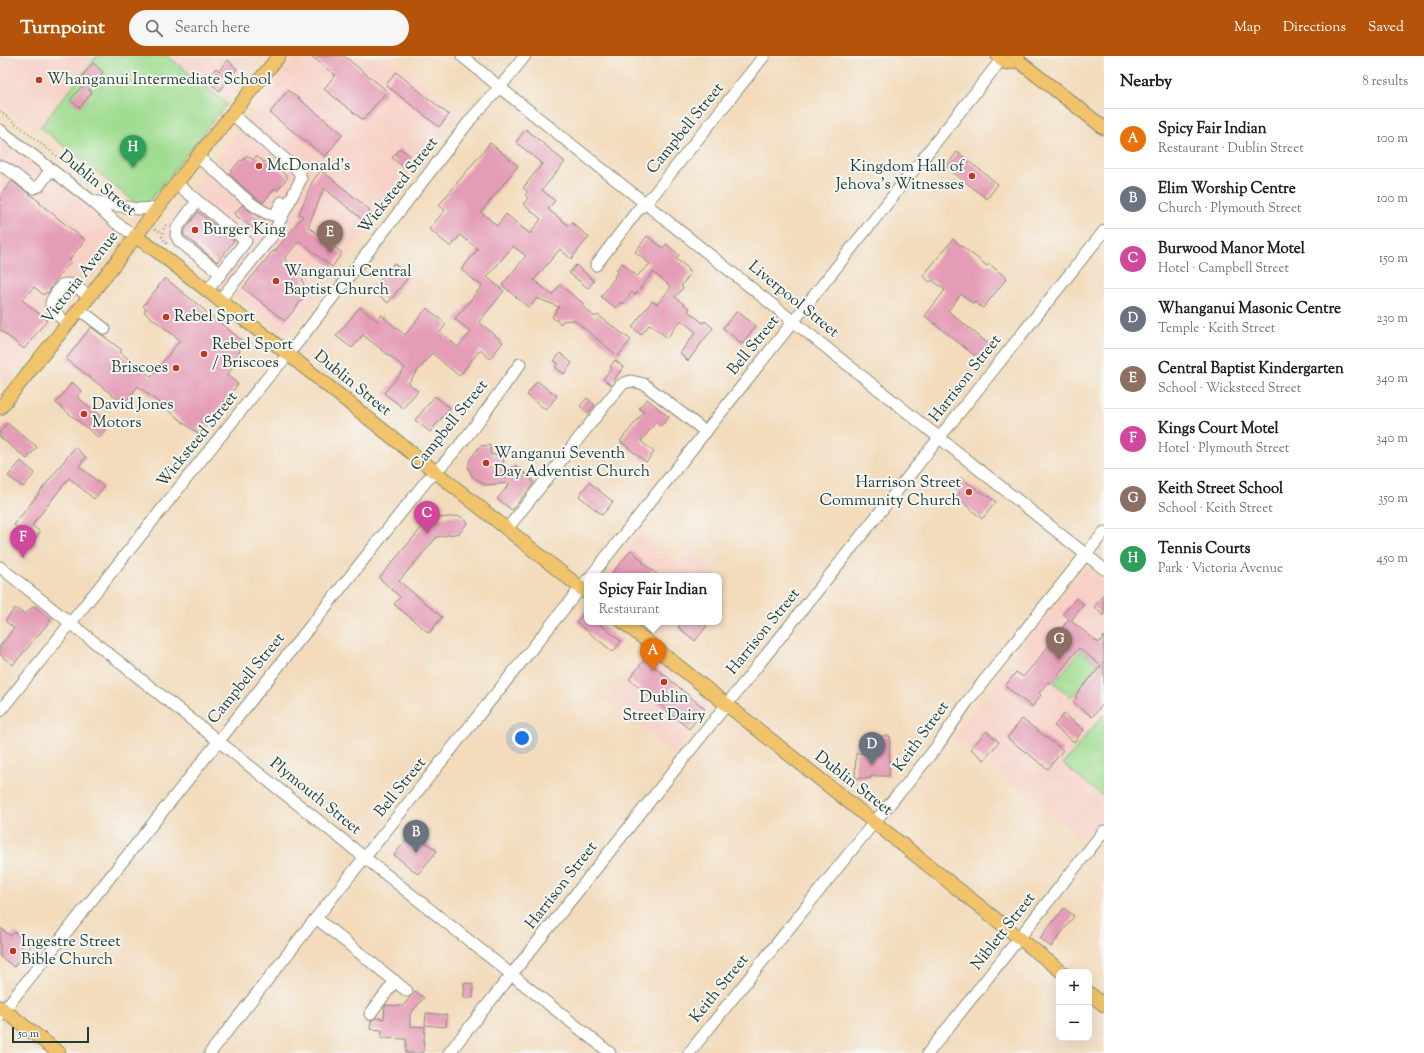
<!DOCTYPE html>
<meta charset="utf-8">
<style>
body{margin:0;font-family:"Sorts Mill Goudy",serif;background:#f6f6f6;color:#202124}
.controls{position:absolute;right:12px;bottom:12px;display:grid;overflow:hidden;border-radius:8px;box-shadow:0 4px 16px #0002}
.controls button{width:36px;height:36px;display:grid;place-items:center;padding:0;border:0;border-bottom:1px solid #e0e0e0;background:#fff;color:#202124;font:20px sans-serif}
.scale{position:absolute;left:12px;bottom:10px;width:77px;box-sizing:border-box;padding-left:4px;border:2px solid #1f3d34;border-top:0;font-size:11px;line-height:14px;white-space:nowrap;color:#1f3d34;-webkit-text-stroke:3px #f6f6f2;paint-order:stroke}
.you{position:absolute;left:522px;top:682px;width:14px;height:14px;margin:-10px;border:3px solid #fff;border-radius:50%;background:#1a73e8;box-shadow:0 0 0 6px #1a73e833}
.badge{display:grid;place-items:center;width:26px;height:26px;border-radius:50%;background:#b45309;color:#fff;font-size:13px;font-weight:700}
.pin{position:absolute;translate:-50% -33px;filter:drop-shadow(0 1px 2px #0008)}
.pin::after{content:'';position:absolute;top:21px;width:14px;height:12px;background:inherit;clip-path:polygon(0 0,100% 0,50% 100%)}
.popup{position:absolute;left:584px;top:517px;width:138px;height:52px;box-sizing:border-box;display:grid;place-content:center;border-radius:8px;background:#fff;filter:drop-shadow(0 1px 3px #0005);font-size:13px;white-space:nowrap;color:#757577}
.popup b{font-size:15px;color:#202124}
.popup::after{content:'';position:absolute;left:50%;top:100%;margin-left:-8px;border:8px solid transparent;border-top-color:#fff}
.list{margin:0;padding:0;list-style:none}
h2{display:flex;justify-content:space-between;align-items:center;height:52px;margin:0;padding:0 16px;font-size:17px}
h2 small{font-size:13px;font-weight:400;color:#757577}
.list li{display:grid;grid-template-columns:26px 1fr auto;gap:12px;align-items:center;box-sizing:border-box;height:60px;padding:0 16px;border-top:1px solid #e0e0e0}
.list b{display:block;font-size:15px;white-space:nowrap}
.list p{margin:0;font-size:13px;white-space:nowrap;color:#757577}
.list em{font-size:13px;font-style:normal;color:#757577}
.icon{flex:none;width:22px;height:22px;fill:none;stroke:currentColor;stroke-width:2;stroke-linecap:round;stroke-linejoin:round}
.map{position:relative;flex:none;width:1104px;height:997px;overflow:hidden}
header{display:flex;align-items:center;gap:24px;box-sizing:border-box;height:56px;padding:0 20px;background:#b45309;color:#fff}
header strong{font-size:19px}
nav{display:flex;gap:22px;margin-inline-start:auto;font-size:14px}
.search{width:280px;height:36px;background:#f6f6f6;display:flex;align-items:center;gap:10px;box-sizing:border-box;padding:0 14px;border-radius:22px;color:#757577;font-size:15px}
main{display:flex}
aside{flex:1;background:#fff}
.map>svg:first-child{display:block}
.built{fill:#f7d1c6}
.green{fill:#a0dd91;stroke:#608d62}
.building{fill:#e59cb6}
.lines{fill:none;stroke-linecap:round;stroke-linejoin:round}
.minor-casing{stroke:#898c78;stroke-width:13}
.major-casing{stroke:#898c78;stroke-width:15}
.path{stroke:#898c78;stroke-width:2;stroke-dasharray:1 3;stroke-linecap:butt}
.minor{stroke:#fff;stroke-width:11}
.major{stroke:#f1c36a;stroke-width:13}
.poi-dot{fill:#c8321e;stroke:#f6f6f2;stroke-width:1.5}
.labels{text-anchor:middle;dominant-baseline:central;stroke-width:4;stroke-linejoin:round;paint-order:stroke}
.poi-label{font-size:16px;fill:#1f3d34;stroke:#f6f6f2;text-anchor:start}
.street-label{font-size:16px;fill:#1f3d34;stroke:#f6f6f2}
</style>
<header>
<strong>Turnpoint</strong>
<div class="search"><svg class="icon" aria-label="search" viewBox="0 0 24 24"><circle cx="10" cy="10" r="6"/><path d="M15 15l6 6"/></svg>Search here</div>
<nav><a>Map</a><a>Directions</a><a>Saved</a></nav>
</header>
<main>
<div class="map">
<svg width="1104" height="997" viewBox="0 0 1104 997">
<rect width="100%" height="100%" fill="#f6f6f2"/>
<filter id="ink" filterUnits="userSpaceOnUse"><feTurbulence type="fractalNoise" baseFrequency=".025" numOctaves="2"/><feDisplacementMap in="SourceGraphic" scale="8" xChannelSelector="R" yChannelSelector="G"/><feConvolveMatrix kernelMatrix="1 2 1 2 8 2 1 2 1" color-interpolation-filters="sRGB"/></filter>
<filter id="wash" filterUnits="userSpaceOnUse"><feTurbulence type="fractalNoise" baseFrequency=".012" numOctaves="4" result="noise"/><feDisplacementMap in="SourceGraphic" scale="16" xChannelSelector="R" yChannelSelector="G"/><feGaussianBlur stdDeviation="0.9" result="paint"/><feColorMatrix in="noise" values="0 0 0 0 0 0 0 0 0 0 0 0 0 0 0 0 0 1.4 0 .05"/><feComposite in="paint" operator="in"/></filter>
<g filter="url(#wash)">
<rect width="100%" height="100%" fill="#f3dbbc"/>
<g class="built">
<polygon points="0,0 97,0 37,76 0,48"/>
<polygon points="168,0 266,0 227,48"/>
<polygon points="297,0 387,0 460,57 286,280 158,178"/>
<polygon points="2,82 121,176 119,183 4,331 0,328 0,83"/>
<polygon points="640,477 679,508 691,494 715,513 710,520 606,520"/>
<polygon points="1085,512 1104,527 1104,765 1087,787 953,681"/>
<polygon points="648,566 674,566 664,579"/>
<polygon points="645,597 710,650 672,698 607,644"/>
</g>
<g class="green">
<polygon points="97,0 168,0 227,48 143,153 40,71"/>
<polygon points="1081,594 1098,608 1071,641 1054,627"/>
<polygon points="1104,658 1104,741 1063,708"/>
</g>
<g id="blocks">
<g class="building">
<polygon points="311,0 344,0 387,35 363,64 324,33 335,19"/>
<polygon points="228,4 237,13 219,35 206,23 216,12 219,15"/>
<polygon points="93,7 103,16 89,34 92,36 80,52 70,44 85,27 80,23"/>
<polygon points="396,16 449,59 439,71 386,29"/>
<polygon points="288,34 343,78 325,101 270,57"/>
<polygon points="526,73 565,106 542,134 555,145 548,153 569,170 572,167 589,181 571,203 560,193 534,224 552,239 560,229 584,248 582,250 595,261 598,259 631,284 618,300 574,264 562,265 561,268 552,261 559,251 537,242 529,252 502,229 526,200 513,190 487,221 504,235 479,266 503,286 490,303 480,294 459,320 432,297 408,327 418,335 403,352 384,337 405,312 363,279 352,292 336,280 360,251 377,265 381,259 405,279 427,252 446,268 440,276 458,291 471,276 455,263 482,230 461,214 478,193 460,179 451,191 429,173 445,154 439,149 490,87 518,110 481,156 497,170 506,158 530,178 541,163 523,148 528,142 525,139 528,136 523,132 542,108 516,86"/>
<polygon points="400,92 413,102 405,112 392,102"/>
<polygon points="957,96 998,128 987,143 946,111"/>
<polygon points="247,99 253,104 256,100 264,106 266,103 288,121 278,134 275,132 263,147 250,137 229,118 240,104 242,105"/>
<polygon points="321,114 370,154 363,164 324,132 308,171 342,197 332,211 299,185 284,203 301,217 306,239 285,265 243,232 273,195 274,196 303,160 299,158 312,126"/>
<polygon points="12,125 40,146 39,147 85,184 69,204 71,206 55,225 48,237 46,236 44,239 34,231 22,244 47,264 24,293 0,274 0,139"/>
<polygon points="242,149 257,160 265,164 256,175 234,158"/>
<polygon points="198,156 234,185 217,206 183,178 184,175"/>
<polygon points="647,180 663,192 666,188 679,199 676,203 688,212 687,214 691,217 681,230 683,232 675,241 690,253 688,255 703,267 705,265 713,272 688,305 680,297 696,276 681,264 667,282 650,268 641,279 632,271 652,245 657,248 670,233 670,230 653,216 635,239 632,236 623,248 621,246 616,252 601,241 615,221 614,220 618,216 616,214 622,207 637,220 650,208 635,196"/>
<polygon points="953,183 987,210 989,208 1007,222 983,252 975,246 974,248 961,238 948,255 990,289 979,303 925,260 945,234 932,224 930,226 923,220"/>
<polygon points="394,207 409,220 388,247 372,234"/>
<polygon points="576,209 594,225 588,232 569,217"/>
<polygon points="165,222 245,287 233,305 236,307 227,319 238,328 199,379 138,330 124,348 66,303 91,271 122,294 120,296 151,321 180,284 144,256 146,253 143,250"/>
<polygon points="737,255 756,270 742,288 723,272"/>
<polygon points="560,297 572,307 564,318 555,311 558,307 554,305"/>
<polygon points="615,304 623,311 611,329 603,323 612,312 610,311"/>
<polygon points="537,325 557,340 546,354 527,339"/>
<polygon points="72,326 82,335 77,341 110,368 99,382 56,347"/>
<polygon points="435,340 450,352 430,376 415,364"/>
<polygon points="587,342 595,349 588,357 580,350"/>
<polygon points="647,343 669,361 661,370 656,366 641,385 654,396 646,406 620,385 644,356 639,352"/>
<polygon points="7,367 37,391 27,403 0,381 0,376"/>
<polygon points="490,389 491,399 503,398 505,421 515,409 531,422 531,423 534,427 512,454 497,443 510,427 485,429 472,420 468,411 470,403 480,390"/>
<polygon points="75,391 86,401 79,410 104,431 94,443 69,422 32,469 40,476 33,485 17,473 18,472 14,469"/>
<polygon points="21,405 35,417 23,431 8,420"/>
<polygon points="961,422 980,436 981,435 996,446 982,463 956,441 960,436 953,431"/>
<polygon points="589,426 613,446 602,459 579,440"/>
<polygon points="460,460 468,466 460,477 437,481 399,525 442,561 429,577 394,548 400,541 379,522 429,463"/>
<polygon points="631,494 643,505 642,506 659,520 610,520"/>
<polygon points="1104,538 1104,560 1094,551"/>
<polygon points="1076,542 1084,548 1071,565 1099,587 1104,580 1104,647 1092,661 1073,646 1077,641 1075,640 1101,610 1079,592 1051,628 1048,626 1039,637 1041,639 1032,651 1005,630 1016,616 1023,621 1036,606 1069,563 1063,558"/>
<polygon points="34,550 51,564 13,609 0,599 0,590 14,572 5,565 15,552 24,558"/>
<polygon points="587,553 587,566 597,566 621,585 613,596 576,566"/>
<polygon points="683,566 702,566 707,570 695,585 678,571"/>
<polygon points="645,603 705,653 689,673 629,623"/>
<polygon points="1064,658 1084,674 1074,686 1054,670"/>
<polygon points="1022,663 1063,694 1048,713 1007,682"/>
<polygon points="986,675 999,686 984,704 971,693"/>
<polygon points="869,680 890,680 889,720 871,720 871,722 855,722 856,697 869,697"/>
<polygon points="413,776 437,795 418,818 394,799"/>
<polygon points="1064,852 1074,860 1051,891 1040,882"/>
<polygon points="0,872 11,880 15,876 31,890 14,911 0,900"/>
<polygon points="464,927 473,928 473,942 464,942"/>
<polygon points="415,935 424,942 410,958 410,970 425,971 423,997 406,997 406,983 381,982 382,974 370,973 371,965 375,962 384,963 385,949 403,950"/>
<polygon points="426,957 447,959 446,971 425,969"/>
</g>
</g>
</g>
<g filter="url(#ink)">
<use href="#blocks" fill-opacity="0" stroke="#898c78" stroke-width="1"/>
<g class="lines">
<g class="minor-casing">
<g id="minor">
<polyline points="462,0 508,38 1104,513"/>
<polyline points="0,74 92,145 115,166 135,180"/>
<path d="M 197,101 C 204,106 212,112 219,118 C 231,129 259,159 275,159 L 282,146"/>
<path d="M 0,110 C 12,113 22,126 33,132 L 39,130 L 51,113"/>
<polyline points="176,127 246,185 207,235"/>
<polyline points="92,145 137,153 156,152"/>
<polyline points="197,145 177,172 176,179 179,185 221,218"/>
<polyline points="596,209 637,155 654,138 764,0"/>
<polyline points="219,245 272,180 301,123 299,115 232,58"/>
<polyline points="79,253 105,273"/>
<path d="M 67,267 C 47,250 46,251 62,229 C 73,225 80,234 89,241"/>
<polyline points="507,473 620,330 624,327 631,325 644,328 706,376"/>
<polyline points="0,511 610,997"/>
<polyline points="591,520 1001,4"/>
<polyline points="0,655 268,321 288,299 471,63 500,31 525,0"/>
<polyline points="316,862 407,935"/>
<polyline points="370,958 395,925"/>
<path d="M 0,959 L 427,424 C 463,391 491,347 520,308"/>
<polyline points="210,997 316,862 587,524"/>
<polyline points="449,997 1104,175"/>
<polyline points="689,997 867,775 898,738 907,728 938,689 967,646 1104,476"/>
<polyline points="928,997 1104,775"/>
</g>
</g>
<g class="major-casing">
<g id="major">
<path d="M 998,0 C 1004,9 1013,9 1018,0"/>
<polyline points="1016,3 1104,72"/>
<polyline points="135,180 158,196 259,275 587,537"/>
<polyline points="0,352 89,241 197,101 279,0"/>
<polyline points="623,566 1062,916"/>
<polyline points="1089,937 1104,949"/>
<polyline points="0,951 59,997"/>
</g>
</g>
<g class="path">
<polyline points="0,55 101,135"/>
<polyline points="166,169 163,174 162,181 167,188"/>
<polyline points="155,173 162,177"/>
</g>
<use href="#minor" class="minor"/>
<use href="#major" class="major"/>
</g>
</g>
<g class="poi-dot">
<circle cx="39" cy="24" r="4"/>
<circle cx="259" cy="110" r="4"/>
<circle cx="972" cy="120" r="4"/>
<circle cx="195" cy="174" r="4"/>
<circle cx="276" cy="225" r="4"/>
<circle cx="166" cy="261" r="4"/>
<circle cx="204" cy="298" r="4"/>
<circle cx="176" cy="312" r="4"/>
<circle cx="84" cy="358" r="4"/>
<circle cx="486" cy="407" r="4"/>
<circle cx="969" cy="436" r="4"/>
<circle cx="664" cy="626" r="4"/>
<circle cx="13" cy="895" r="4"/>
</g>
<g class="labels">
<g class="poi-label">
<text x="47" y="24">Whanganui Intermediate School</text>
<text x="267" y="110">McDonald's</text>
<text x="964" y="111" text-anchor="end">Kingdom Hall of<tspan x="964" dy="18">Jehova's Witnesses</tspan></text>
<text x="203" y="174">Burger King</text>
<text x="284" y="216">Wanganui Central<tspan x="284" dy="18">Baptist Church</tspan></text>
<text x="174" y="261">Rebel Sport</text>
<text x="212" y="289">Rebel Sport<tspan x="212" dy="18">/ Briscoes</tspan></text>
<text x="168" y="312" text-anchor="end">Briscoes</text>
<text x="92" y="349">David Jones<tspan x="92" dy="18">Motors</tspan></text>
<text x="494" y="398">Wanganui Seventh<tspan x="494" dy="18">Day Adventist Church</tspan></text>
<text x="961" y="427" text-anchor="end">Harrison Street<tspan x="961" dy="18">Community Church</tspan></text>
<text x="664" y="642" text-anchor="middle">Dublin<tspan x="664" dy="18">Street Dairy</tspan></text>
<text x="21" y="886">Ingestre Street<tspan x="21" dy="18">Bible Church</tspan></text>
</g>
<g class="street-label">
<text transform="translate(686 73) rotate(-51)">Campbell Street</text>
<text transform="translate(97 128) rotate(39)">Dublin Street</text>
<text transform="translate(399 130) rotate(-52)">Wicksteed Street</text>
<text transform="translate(81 222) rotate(-52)">Victoria Avenue</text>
<text transform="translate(793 244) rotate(39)">Liverpool Street</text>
<text transform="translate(754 290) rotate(-51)">Bell Street</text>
<text transform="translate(966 323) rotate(-52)">Harrison Street</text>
<text transform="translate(352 328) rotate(39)">Dublin Street</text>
<text transform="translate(450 370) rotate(-51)">Campbell Street</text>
<text transform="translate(198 384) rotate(-51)">Wicksteed Street</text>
<text transform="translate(764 576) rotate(-51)">Harrison Street</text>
<text transform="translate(247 623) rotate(-51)">Campbell Street</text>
<text transform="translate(922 681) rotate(-54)">Keith Street</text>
<text transform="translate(853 728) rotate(38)">Dublin Street</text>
<text transform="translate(401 732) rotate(-51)">Bell Street</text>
<text transform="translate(315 741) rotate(39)">Plymouth Street</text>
<text transform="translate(562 830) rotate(-52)">Harrison Street</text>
<text transform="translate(1004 876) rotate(-52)">Niblett Street</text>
<text transform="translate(720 933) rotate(-51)">Keith Street</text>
</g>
</g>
</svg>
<div class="controls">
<button>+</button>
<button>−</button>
</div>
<div class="scale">50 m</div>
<div class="you"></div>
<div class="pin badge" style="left:653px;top:615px;background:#e8710a">A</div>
<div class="popup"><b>Spicy Fair Indian</b>Restaurant</div>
<div class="pin badge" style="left:416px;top:797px;background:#6b7280">B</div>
<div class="pin badge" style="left:427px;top:478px;background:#d1479c">C</div>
<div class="pin badge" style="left:872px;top:709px;background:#6b7280">D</div>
<div class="pin badge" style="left:330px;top:197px;background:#8d6e63">E</div>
<div class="pin badge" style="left:23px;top:502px;background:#d1479c">F</div>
<div class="pin badge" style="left:1059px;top:604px;background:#8d6e63">G</div>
<div class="pin badge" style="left:133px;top:112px;background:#2e9e5b">H</div>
</div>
<aside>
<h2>Nearby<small>8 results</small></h2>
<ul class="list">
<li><span class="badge" style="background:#e8710a">A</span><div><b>Spicy Fair Indian</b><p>Restaurant · Dublin Street</p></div><em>100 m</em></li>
<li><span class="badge" style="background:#6b7280">B</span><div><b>Elim Worship Centre</b><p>Church · Plymouth Street</p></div><em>100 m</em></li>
<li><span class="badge" style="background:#d1479c">C</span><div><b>Burwood Manor Motel</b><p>Hotel · Campbell Street</p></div><em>150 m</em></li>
<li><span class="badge" style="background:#6b7280">D</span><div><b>Whanganui Masonic Centre</b><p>Temple · Keith Street</p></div><em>230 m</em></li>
<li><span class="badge" style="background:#8d6e63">E</span><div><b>Central Baptist Kindergarten</b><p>School · Wicksteed Street</p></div><em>340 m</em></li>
<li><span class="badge" style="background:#d1479c">F</span><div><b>Kings Court Motel</b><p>Hotel · Plymouth Street</p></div><em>340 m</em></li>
<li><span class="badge" style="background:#8d6e63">G</span><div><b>Keith Street School</b><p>School · Keith Street</p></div><em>350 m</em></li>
<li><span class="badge" style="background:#2e9e5b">H</span><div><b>Tennis Courts</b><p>Park · Victoria Avenue</p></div><em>450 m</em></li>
</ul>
</aside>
</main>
